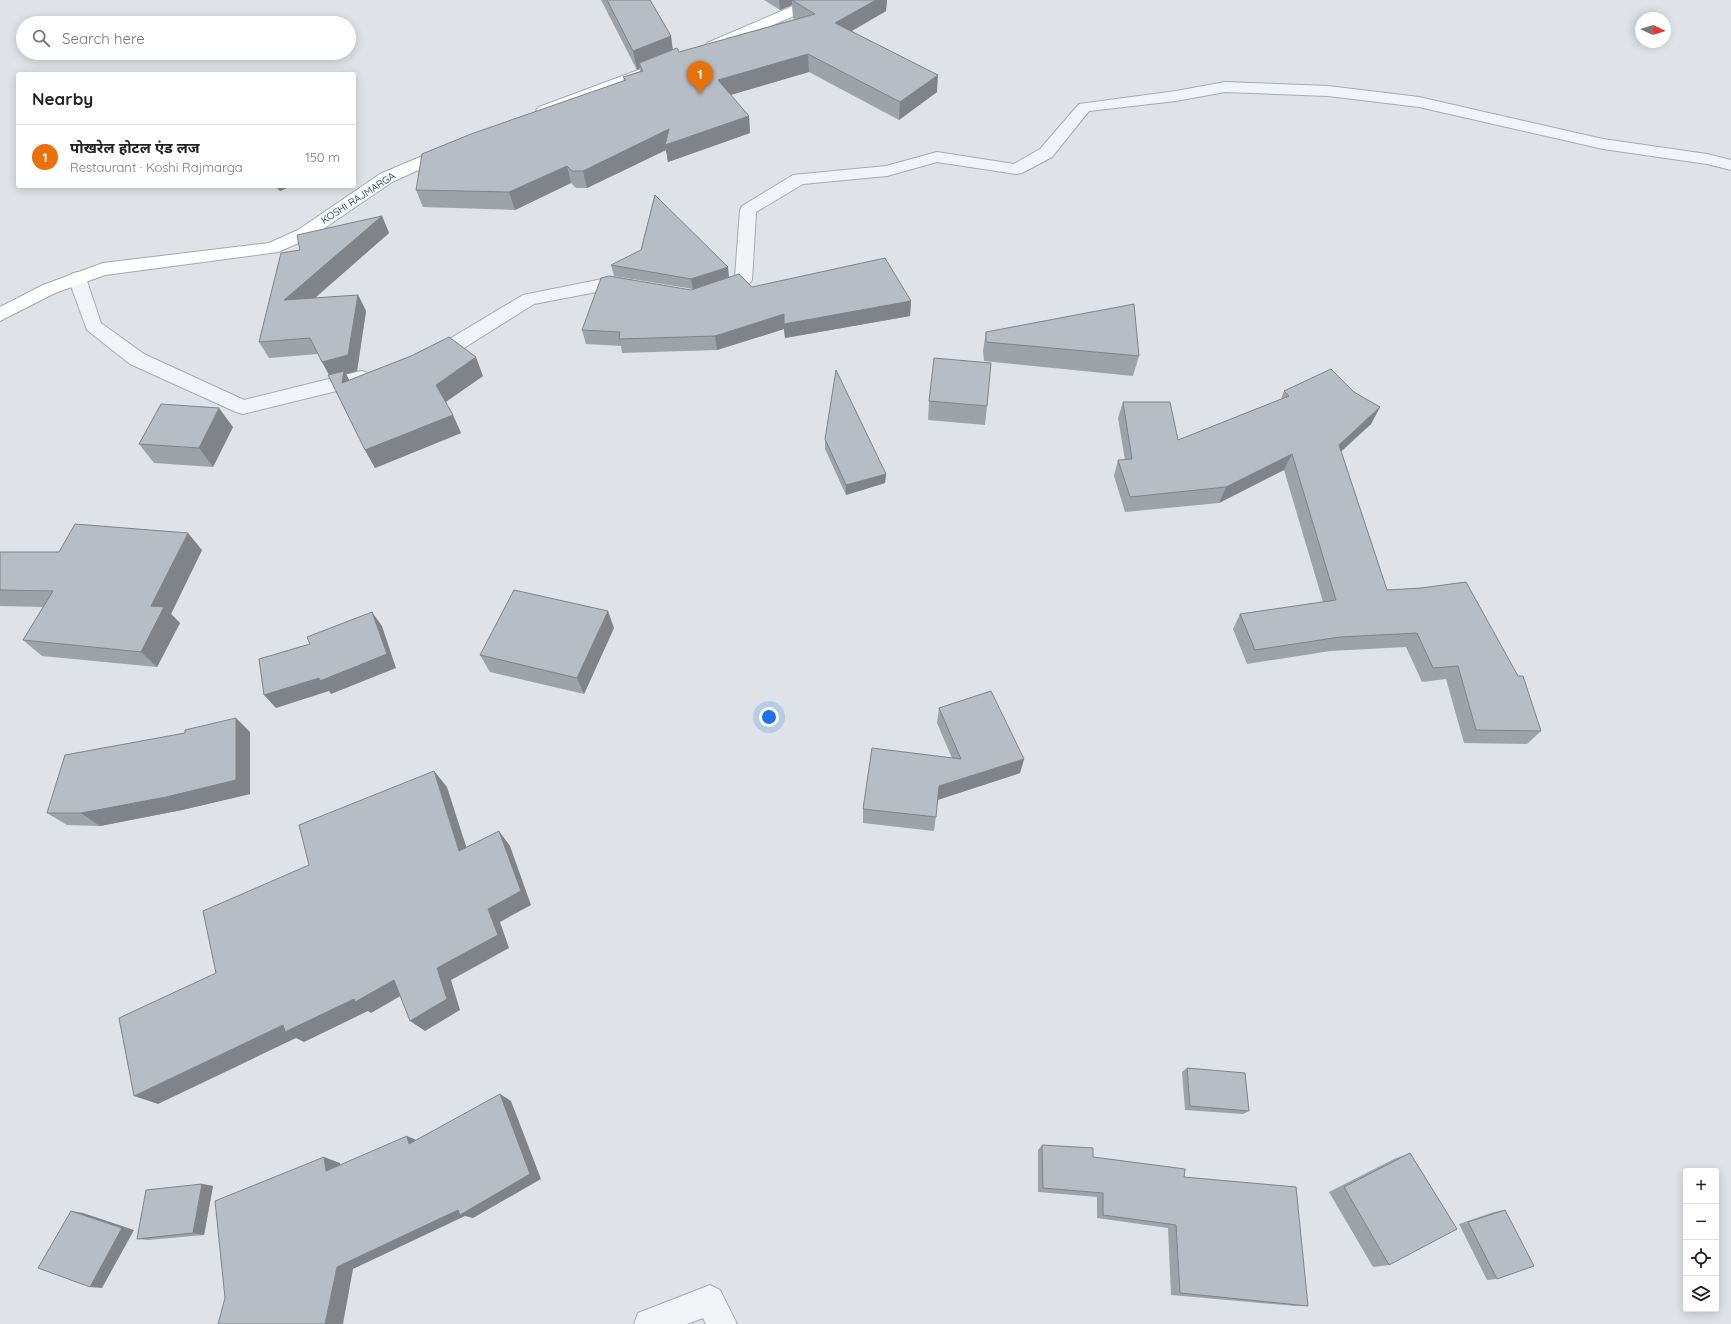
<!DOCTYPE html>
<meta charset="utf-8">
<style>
body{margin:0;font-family:Quicksand,"Noto Sans Devanagari",sans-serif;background:#f6f6f6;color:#222}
.controls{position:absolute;right:12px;bottom:12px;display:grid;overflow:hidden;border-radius:4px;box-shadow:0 2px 10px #0003}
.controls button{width:36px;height:36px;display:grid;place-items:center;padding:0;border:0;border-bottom:1px solid #e0e0e0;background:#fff;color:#222;font:20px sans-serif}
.compass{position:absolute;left:1635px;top:12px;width:36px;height:36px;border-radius:50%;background:#fff;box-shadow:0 2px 10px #0003;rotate:94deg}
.you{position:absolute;left:769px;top:717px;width:14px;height:14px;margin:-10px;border:3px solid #fff;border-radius:50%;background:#1a73e8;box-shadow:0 0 0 6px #1a73e833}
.badge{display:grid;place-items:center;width:26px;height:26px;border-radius:50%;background:#2563eb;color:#fff;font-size:13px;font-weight:700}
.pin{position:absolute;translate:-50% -33px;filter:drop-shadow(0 1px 2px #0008)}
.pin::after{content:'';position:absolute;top:21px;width:14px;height:12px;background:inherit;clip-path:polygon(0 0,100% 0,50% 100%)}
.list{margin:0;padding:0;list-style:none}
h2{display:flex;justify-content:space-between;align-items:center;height:52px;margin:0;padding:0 16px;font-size:17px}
h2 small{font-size:13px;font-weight:400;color:#767676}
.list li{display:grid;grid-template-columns:26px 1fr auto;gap:12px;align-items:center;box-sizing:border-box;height:64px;padding:0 16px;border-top:1px solid #e0e0e0}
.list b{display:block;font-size:15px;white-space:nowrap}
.list p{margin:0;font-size:13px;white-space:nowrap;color:#767676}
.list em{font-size:13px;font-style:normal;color:#767676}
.icon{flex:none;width:22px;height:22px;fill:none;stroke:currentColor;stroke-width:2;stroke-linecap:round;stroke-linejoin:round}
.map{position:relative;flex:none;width:1731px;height:1324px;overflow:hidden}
.search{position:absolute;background:#fff;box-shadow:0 2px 10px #0003;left:16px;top:16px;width:340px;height:44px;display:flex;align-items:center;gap:10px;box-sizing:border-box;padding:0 14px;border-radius:22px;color:#767676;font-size:15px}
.panel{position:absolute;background:#fff;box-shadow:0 2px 10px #0003;left:16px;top:72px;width:340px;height:116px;border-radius:4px}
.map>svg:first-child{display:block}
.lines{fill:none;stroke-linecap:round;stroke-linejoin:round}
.minor-casing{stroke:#a5abb1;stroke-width:2}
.major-casing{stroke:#9fa9b2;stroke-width:2}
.minor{fill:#f1f4f6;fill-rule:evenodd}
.major{fill:#fff;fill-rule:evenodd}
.wall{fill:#9da3a9}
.shaded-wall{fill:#808489}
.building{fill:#b7bdc4;stroke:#808489}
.labels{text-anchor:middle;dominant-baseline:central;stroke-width:3;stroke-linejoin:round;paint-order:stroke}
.far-street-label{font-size:10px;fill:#29333d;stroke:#eef2f5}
</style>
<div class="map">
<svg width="1731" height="1324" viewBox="0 0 1731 1324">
<rect width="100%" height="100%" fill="#dfe3e7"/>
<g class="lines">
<g class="minor-casing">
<g id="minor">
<polygon points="1225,82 1328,86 1419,97 1603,139 1707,154 1731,160 1731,170 1707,164 1603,149 1419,107 1328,96 1225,92 1176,101 1089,111 1052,157 1022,173 1016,174 937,162 887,176 803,184 756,212 752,280 749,284 718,295 712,293 709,289 712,285 735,277 740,210 742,206 793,175 886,166 937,152 1014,164 1040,149 1079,104 1176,91"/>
<polygon points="77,272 83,274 86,278 101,323 144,354 244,400 361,371 368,373 370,378 368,383 361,385 243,414 236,412 130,364 87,330 68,278 71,274"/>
<polygon points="612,277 634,281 637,285 634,289 628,291 612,289 534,304 440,363 433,365 426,363 424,358 426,353 523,295"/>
<polygon points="710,1285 720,1290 737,1324 706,1324 703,1318 687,1324 634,1324 638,1313"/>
</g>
</g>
<g class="major-casing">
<g id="major">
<polygon points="807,0 826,0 824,3 717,49 707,49 705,46 707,43"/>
<polygon points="652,65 657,67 660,70 657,73 549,113 539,113 536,110 539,107"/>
<polygon points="448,145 454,146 456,150 454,154 392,182 310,238 278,252 105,275 55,293 0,321 0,307 43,285 103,263 269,243 298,230 380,174"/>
</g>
</g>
<use href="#minor" class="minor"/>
<use href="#major" class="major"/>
</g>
<g class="wall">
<polygon points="601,0 650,0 671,36 673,50 679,52 795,19 793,18 792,5 780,10 764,0 887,0 886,11 852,31 937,92 899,120 809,72 730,95 749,116 750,133 668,162 666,150 587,188 576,188 571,183 515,210 423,207 416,190 624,81 623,77 640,71 640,68 637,70"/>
<polygon points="274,186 291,186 280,191"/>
<polygon points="382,216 389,233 315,298 358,295 366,311 357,371 346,374 349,380 483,376 446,402 461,433 375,468 365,450 329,375 318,354 269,358 259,342 300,250"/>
<polygon points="611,265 729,277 693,289 614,276"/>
<polygon points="752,287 911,301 910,316 785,338 784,329 717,350 622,353 621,346 586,344 582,330 691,290"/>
<polygon points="986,332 1139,356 1133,376 984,361 983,351"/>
<polygon points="1284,391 1354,392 1380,407 1371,424 1341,451 1387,590 1541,731 1527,744 1464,743 1446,679 1422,682 1406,647 1330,651 1247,664 1233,629 1240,614 1323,602 1284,470 1219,503 1125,512 1114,476 1118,460 1125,460 1118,418 1123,402 1178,440 1281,399"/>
<polygon points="929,401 987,406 985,425 928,420"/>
<polygon points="233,427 213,467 154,463 139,444"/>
<polygon points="825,439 886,474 885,483 846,495 825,449"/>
<polygon points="202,550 171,614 180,623 157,667 42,656 23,640 43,607 0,606 0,552 59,552"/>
<polygon points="614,628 584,694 490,672 480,655"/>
<polygon points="939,708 1024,759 1020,773 938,800 934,831 863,823 863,809 952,758 937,723"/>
<polygon points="250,732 250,794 182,810 100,826 67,825 47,813 185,733"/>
<polygon points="1187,1068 1249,1111 1243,1114 1185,1110 1182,1072"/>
<polygon points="1042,1145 1093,1157 1184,1177 1308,1306 1296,1306 1171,1295 1168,1228 1097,1218 1097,1197 1038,1192 1038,1150"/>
<polygon points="1410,1153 1389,1265 1373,1267 1329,1192 1394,1159"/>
<polygon points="202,1184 213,1186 204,1235 148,1240 137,1239"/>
<polygon points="1505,1210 1497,1279 1487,1280 1459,1224 1494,1212"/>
</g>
<g class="shaded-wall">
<polygon points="779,0 803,0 792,0 792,5 780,10"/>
<polygon points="876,0 887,0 886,11 836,40 835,23"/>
<polygon points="671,36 673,55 639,63 640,68 637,70 633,51"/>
<polygon points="808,54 809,72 720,98 718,80"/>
<polygon points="938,75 937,92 899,120 900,102"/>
<polygon points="749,116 750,133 668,162 666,150 587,188 583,171 669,129"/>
<polygon points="567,166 571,183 515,210 509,192"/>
<polygon points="278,186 291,186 280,191"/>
<polygon points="382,216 389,233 293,317 284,300"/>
<polygon points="728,267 729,277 693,289 691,279"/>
<polygon points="358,295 366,311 357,371 346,374 354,389 331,378 322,362"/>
<polygon points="911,301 910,316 785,338 784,329 717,350 715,336 784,314"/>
<polygon points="476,357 483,376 444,403 436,385"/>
<polygon points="1380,407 1371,424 1331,461 1339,445"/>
<polygon points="219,408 233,427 213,467 199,448"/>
<polygon points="453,415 461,433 375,468 365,450"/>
<polygon points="1292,454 1284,470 1219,503 1226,487"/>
<polygon points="886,474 885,483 846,495 846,485"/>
<polygon points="188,533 202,550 171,614 180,623 157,667 141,652 151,606"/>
<polygon points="608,611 614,628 584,694 577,678"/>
<polygon points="372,612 382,626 396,668 331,694 329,691 276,708 264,695"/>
<polygon points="236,718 250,732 250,794 182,810 100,826 81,813"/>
<polygon points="1024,759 1020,773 937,800 939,786"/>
<polygon points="434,771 447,787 472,865 459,851"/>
<polygon points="499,831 510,846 531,905 500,922 509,948 451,980 460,1010 425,1031 410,1021 437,968 488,909"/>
<polygon points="394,980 409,991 371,1013 368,1011 304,1042 296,1038 158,1104 134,1096 283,1025"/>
<polygon points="500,1094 511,1101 541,1179 473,1218 465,1216 353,1269 343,1324 325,1324 337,1267"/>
<polygon points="407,1136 421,1142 409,1144"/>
<polygon points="324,1157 340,1163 342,1176 326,1171"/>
<polygon points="202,1184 213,1186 204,1235 193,1233"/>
<polygon points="71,1211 83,1213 134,1230 102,1288 90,1287"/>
</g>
<g class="building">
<polygon points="607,0 650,0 671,36 633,51"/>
<polygon points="792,0 876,0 835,23 938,75 900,102 808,54 718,80 749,116 665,145 669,129 583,171 572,171 567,166 509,192 416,190 422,154 471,134 626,80 623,77 643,71 639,63 677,48 679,52 815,14"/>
<polygon points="655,195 728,267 691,279 611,265 641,250"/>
<polygon points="382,216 284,300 358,295 348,355 322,362 310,338 259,342 281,253 300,250 297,235"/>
<polygon points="885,258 911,301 784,324 784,314 715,336 619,339 620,332 582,330 601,278 609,276 691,290 739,274 752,287"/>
<polygon points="1134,304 1139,356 986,342 986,332"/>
<polygon points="449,337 476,357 436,385 453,415 365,450 328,375 344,371 342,383 411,356"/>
<polygon points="934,358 991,363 987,406 929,401"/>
<polygon points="1331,369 1354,392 1380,407 1339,445 1387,590 1421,588 1466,582 1518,676 1523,676 1541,731 1476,730 1458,666 1433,668 1417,633 1340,637 1255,650 1240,614 1336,600 1292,454 1226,487 1130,497 1118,460 1132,459 1123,402 1170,402 1178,440 1289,396 1284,391"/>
<polygon points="836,370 886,474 846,485 825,439"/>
<polygon points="161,404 219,408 199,448 139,444"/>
<polygon points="75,524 188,533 151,606 164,607 141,652 23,640 53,591 0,590 0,552 59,552"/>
<polygon points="514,590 608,611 577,678 480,655"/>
<polygon points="372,612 387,654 320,681 319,678 264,695 259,659 310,644 307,637"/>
<polygon points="991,691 1024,759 939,786 936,817 863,809 872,748 961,759 939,708"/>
<polygon points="236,718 236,780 166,797 81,813 47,813 65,755 185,733 185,730"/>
<polygon points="434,771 459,851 499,831 521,891 488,909 498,935 437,968 447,999 410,1021 394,980 355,1002 354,999 285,1032 283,1025 134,1096 119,1018 216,973 203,911 309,865 299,825"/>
<polygon points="1187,1068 1245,1073 1249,1111 1190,1106"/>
<polygon points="500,1094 530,1174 460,1215 458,1210 337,1267 325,1324 218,1324 225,1298 215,1201 324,1157 326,1171 407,1136 409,1144"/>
<polygon points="1042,1145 1093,1148 1093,1157 1185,1169 1184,1177 1296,1187 1308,1306 1180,1293 1176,1225 1103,1215 1103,1193 1043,1188"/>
<polygon points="1410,1153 1457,1229 1389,1265 1344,1187"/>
<polygon points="202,1184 193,1233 137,1239 146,1190"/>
<polygon points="1505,1210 1534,1266 1497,1279 1468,1222"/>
<polygon points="71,1211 122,1228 90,1287 38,1268"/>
</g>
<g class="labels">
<g class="far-street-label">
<text transform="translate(358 198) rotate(-33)">KOSHI RAJMARGA</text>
</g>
</g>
</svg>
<div class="controls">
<button>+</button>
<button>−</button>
<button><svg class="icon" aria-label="locate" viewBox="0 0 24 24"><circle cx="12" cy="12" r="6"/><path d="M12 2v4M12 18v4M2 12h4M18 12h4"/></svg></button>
<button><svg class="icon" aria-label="layers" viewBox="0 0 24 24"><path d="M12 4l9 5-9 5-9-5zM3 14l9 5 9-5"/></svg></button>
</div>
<svg class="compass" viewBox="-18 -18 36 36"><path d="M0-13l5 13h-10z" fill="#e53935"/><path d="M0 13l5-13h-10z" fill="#767676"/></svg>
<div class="you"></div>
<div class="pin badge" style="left:700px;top:94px;background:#e8710a">1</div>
<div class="search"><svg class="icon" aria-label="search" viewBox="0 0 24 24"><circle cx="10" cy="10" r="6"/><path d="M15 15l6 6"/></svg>Search here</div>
<section class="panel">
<h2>Nearby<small></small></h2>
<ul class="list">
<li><span class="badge" style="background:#e8710a">1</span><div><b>पोखरेल होटल एंड लज</b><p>Restaurant · Koshi Rajmarga</p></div><em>150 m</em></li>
</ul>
</section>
</div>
